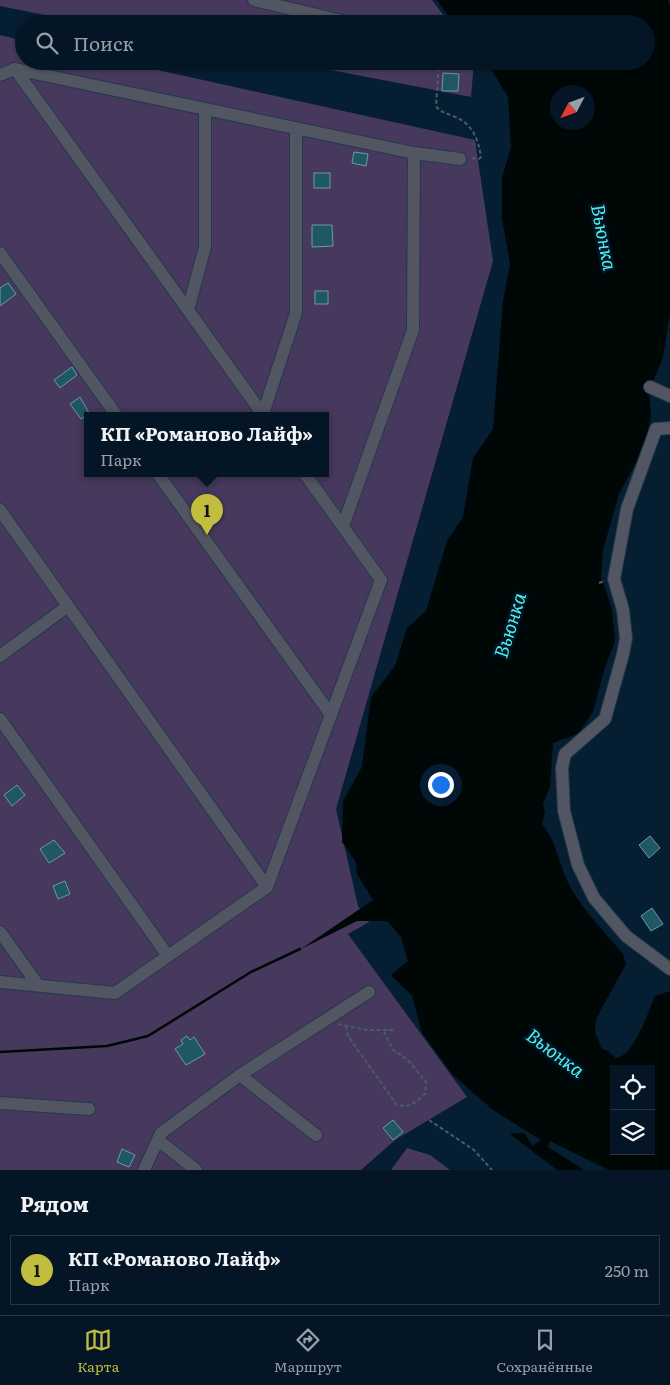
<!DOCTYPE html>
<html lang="ru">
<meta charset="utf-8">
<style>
body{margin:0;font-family:Literata,serif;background:#122332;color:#f1f3f6}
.controls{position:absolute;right:15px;bottom:15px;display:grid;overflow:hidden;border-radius:0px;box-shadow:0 1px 4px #0004}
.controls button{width:45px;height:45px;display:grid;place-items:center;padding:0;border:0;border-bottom:1px solid #253542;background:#041625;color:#f1f3f6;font:25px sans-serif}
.compass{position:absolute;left:550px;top:85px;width:45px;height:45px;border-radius:50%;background:#041625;box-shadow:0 1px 4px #0004;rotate:229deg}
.you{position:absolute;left:440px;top:784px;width:18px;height:18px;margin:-12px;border:4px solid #fff;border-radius:50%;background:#1a73e8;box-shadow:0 0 0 8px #1a73e833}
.badge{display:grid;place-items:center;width:32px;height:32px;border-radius:50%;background:#c2bd3f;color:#111;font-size:16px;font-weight:700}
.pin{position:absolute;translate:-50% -41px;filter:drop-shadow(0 1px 2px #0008)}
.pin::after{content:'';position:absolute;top:26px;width:18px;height:15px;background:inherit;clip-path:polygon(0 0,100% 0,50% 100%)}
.popup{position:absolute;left:84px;top:412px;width:245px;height:65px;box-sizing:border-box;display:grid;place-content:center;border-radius:0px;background:#041625;filter:drop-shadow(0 1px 4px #0005);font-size:16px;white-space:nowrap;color:#979fa7}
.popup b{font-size:19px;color:#f1f3f6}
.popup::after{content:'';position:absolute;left:50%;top:100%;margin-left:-10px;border:10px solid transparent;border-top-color:#041625}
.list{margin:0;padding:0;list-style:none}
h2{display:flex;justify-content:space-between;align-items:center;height:65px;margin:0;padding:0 20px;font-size:21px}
h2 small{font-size:16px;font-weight:400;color:#979fa7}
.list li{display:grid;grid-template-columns:32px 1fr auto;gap:15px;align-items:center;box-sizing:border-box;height:70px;margin:0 10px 10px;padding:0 10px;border:1px solid #253542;border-radius:0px}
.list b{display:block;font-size:19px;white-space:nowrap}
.list p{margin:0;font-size:16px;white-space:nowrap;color:#979fa7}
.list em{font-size:16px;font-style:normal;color:#979fa7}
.icon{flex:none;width:28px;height:28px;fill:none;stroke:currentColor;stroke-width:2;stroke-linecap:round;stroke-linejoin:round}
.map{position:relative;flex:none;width:670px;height:1170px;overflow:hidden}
.search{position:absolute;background:#041625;box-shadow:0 1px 4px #0004;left:15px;right:15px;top:15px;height:55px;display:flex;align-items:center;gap:12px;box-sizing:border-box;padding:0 18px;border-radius:28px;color:#979fa7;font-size:19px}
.sheet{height:145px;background:#041625}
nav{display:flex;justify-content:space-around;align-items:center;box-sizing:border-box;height:70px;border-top:1px solid #253542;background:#041625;font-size:14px;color:#979fa7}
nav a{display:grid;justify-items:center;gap:2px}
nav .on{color:#c2bd3f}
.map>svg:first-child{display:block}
.green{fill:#46395d;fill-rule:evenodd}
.water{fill:#000707;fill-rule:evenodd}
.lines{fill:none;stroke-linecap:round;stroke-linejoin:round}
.stream{stroke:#000707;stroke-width:2.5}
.building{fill:#1f5765;stroke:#7099a4}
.minor-casing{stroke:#22394b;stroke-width:14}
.path{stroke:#475c6d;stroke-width:2;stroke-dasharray:4 2.5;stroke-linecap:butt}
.minor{stroke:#525562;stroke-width:12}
.labels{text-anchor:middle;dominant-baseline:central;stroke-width:5;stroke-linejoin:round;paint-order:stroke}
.water-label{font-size:19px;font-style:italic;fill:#4ef1e8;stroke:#001527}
</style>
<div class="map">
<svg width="670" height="1170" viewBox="0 0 670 1170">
<rect width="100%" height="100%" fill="#061e31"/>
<g class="green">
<polygon points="0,0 432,0 450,24 90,24 0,6"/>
<path d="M 0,35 L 24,41 L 24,61 L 117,61 L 475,140 L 493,261 L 336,809 L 358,906 L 369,922 L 348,934 L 467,1097 L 395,1140 L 361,1170 L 0,1170 ZM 88,416 L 326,416 L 326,474 L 88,474 Z"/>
<polygon points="284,61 474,61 471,97"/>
<polygon points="407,1148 430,1155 450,1170 391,1170"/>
</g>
<path class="water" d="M 437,0 L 668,0 L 670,6 L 670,313 L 663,357 L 649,392 L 651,417 L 643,450 L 619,494 L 603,550 L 601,576 L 612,610 L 615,641 L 605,667 L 593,712 L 578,734 L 553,743 L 550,787 L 543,804 L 545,812 L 542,824 C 558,843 559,868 572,890 C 585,913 607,934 623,954 L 626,964 L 596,1019 L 595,1032 L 602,1049 L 608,1051 L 616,1058 C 634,1056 648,1012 655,996 L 670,991 L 670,1170 L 609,1170 L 550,1141 L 548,1147 L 584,1170 L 557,1170 L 510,1134 L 524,1133 L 533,1146 L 541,1140 L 493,1110 L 453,1075 L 422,1033 L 412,996 L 391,975 L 408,961 L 401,937 L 387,921 L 357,921 L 301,949 L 373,900 L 357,874 L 356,862 L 342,842 L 343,801 L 362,767 L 371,697 L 395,666 L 407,628 L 426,611 L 447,541 L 463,517 L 473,458 L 493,429 L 503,301 L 510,264 L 502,218 L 502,177 L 511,148 L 508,97 L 486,61 L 646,61 L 646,24 L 454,24 ZM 558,92 L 588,92 L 588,122 L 558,122 ZM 614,1069 L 651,1069 L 651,1151 L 614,1151 Z"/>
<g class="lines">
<polyline class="stream" points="0,1052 107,1046 148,1036 251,972 300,949"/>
</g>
<g class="building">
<polygon points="443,73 459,74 458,91 442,91"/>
<polygon points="354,152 368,154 366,166 352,163"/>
<rect x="314" y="173" width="16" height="15"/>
<polygon points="312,225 332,225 333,246 312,247"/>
<polygon points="8,283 16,294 0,306 0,288"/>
<rect x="315" y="291" width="13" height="13"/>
<polygon points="72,367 77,375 60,388 54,380"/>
<polygon points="80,397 89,413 81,419 70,404"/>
<polygon points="17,785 25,795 12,806 4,795"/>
<polygon points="650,836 660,848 649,858 639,845"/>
<polygon points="54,840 65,853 49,863 40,849"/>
<polygon points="65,881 70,894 58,899 53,886"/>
<polygon points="652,908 663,924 651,931 641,916"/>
<polygon points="187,1036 190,1040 194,1037 205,1054 186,1065 175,1049 183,1044 181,1040"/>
<polygon points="393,1120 403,1132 393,1140 383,1128"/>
<polygon points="122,1149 135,1155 129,1167 117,1162"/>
</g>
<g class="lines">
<g class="minor-casing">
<g id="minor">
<polyline points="254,0 355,24"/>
<polyline points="0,75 15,69"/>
<polyline points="0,253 117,416"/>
<polyline points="188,310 205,247 205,109"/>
<polyline points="650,387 670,396"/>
<polyline points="263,414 296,313 296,128"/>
<polyline points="264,416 15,69 414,153 460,159"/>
<polyline points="670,428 656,429 627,509 614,579 623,610 626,638 623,654 605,719 565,754 562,768 564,811 578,865 594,898 626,936 670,969"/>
<polyline points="158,474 331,715"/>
<polyline points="0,510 267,887 115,993 0,982"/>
<polyline points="343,526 413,330 414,153"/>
<polyline points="0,656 68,606"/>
<polyline points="0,719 168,956"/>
<polyline points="267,887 381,580 305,474"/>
<polyline points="0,932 38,985"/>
<polyline points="240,1075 316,1135"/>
<polyline points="0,1103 89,1109"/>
<polyline points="158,1140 196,1170"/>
<polyline points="144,1170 161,1133 240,1075 369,992"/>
</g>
</g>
<g class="path">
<path d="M 439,61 L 436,106 C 440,112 446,113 453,116 C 472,123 478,138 481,157 L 479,159 L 471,158"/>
<polyline points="599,583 604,581"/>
<polyline points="338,1024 367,1030 395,1030"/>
<path d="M 346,1026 L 348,1036 L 396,1104 C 407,1110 417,1101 425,1094 L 426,1082 L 408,1060 L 393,1050 L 383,1030"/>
<polyline points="429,1120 474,1150 492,1170"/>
</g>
<use href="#minor" class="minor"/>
</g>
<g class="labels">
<g class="water-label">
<text transform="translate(605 237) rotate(79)">Вьюнка</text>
<text transform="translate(509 625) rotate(-73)">Вьюнка</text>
<text transform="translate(556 1052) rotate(37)">Вьюнка</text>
</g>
</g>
</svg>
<div class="controls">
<button><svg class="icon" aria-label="locate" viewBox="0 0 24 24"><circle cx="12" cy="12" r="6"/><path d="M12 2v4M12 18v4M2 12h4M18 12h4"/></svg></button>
<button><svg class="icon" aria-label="layers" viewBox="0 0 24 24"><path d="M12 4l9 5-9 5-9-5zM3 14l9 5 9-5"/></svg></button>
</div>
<svg class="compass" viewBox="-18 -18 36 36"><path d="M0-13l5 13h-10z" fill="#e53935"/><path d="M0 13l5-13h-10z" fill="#979fa7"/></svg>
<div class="you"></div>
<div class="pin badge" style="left:207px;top:535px">1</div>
<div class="popup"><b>КП «Романово Лайф»</b>Парк</div>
<div class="search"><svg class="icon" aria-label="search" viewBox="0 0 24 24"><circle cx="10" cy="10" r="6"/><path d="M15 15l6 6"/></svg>Поиск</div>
</div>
<section class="sheet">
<h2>Рядом<small></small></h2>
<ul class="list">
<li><span class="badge">1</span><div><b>КП «Романово Лайф»</b><p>Парк</p></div><em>250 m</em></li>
</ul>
</section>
<nav>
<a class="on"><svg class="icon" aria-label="map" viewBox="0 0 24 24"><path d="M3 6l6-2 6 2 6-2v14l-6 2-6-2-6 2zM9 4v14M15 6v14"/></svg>Карта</a>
<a><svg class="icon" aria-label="directions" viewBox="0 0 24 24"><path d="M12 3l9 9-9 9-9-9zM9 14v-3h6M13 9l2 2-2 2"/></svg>Маршрут</a>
<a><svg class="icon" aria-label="saved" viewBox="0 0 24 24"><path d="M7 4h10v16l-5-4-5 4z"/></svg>Сохранённые</a>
</nav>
